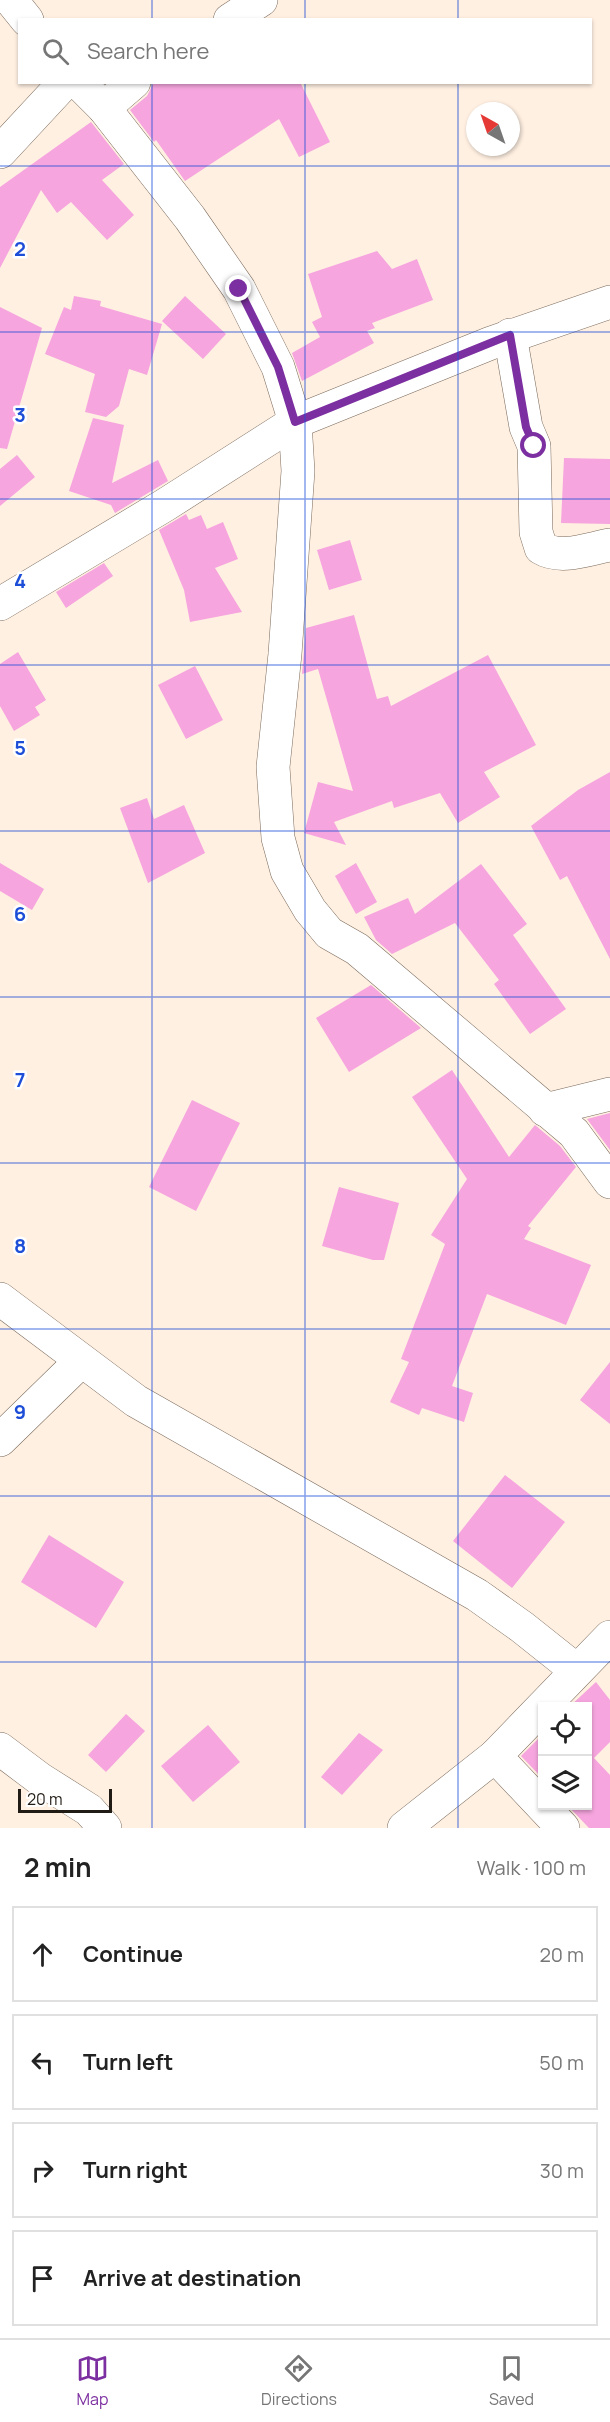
<!DOCTYPE html>
<meta charset="utf-8">
<style>
body{margin:0;font-family:Manrope,sans-serif;background:#f6f6f6;color:#222}
.controls{position:absolute;right:18px;bottom:18px;display:grid;overflow:hidden;border-radius:0px;box-shadow:0 2px 4px #0004}
.controls button{width:54px;height:54px;display:grid;place-items:center;padding:0;border:0;border-bottom:2px solid #e0e0e0;background:#fff;color:#222;font:30px sans-serif}
.compass{position:absolute;left:466px;top:102px;width:54px;height:54px;border-radius:50%;background:#fff;box-shadow:0 2px 4px #0004;rotate:320deg}
.scale{position:absolute;left:18px;bottom:15px;width:94px;box-sizing:border-box;padding-left:6px;border:3px solid #211b15;border-top:0;font-size:16px;line-height:21px;white-space:nowrap;color:#211b15;-webkit-text-stroke:4px #fff;paint-order:stroke}
.stop{position:absolute;width:18px;height:18px;margin:-14px;border:4px solid #7c2fa0;border-radius:50%;background:#fff}
.stop.end{background:#7c2fa0;border-color:#fff;box-shadow:0 2px 6px #0008}
.list{margin:0;padding:0;list-style:none}
h2{display:flex;justify-content:space-between;align-items:center;height:78px;margin:0;padding:0 24px;font-size:26px}
h2 small{font-size:20px;font-weight:400;color:#767676}
.list li{display:grid;grid-template-columns:39px 1fr auto;gap:18px;align-items:center;box-sizing:border-box;height:96px;margin:0 12px 12px;padding:0 12px;border:2px solid #e0e0e0;border-radius:0px}
.list b{display:block;font-size:22px;white-space:nowrap}
.list em{font-size:20px;font-style:normal;color:#767676}
.icon{flex:none;width:33px;height:33px;fill:none;stroke:currentColor;stroke-width:2;stroke-linecap:round;stroke-linejoin:round}
.map{position:relative;flex:none;width:610px;height:1828px;overflow:hidden}
.search{position:absolute;background:#fff;box-shadow:0 2px 4px #0004;left:18px;right:18px;top:18px;height:66px;display:flex;align-items:center;gap:15px;box-sizing:border-box;padding:0 21px;border-radius:0px;color:#767676;font-size:22px}
.sheet{height:510px;background:#fff}
nav{display:flex;justify-content:space-around;align-items:center;box-sizing:border-box;height:84px;border-top:2px solid #e0e0e0;background:#fff;font-size:16px;color:#767676}
nav a{display:grid;justify-items:center;gap:3px}
nav .on{color:#7c2fa0}
.map>svg:first-child{display:block}
.building{fill:#f6a5de}
.lines{fill:none;stroke-linecap:round;stroke-linejoin:round}
.street-casing{stroke:#7a6a5b;stroke-width:34}
.street{stroke:#fff;stroke-width:33}
.route{stroke:#7c2fa0;stroke-width:8}
.grid{fill:none;stroke:#1d4ed8;stroke-width:1.5;stroke-opacity:0.55}
.grid-label{font-size:20px;text-anchor:middle;font-weight:bold;fill:#1d4ed8;stroke:#fff;stroke-width:5;stroke-linejoin:round;paint-order:stroke}
</style>
<div class="map">
<svg width="610" height="1828" viewBox="0 0 610 1828">
<rect width="100%" height="100%" fill="#fff0e2"/>
<g class="building">
<polygon points="154,82 300,82 330,142 299,157 279,119 185,181 156,140 154,142 130,110 147,96"/>
<polygon points="91,122 124,164 102,180 134,215 107,240 71,202 57,213 41,190 0,268 0,187"/>
<polygon points="377,251 392,269 417,259 433,300 372,323 375,328 367,331 374,343 302,381 292,353 320,337 312,322 322,317 308,274"/>
<polygon points="74,296 101,301 100,306 162,324 147,375 129,369 119,406 106,417 85,412 95,374 45,354 64,307 71,310"/>
<polygon points="185,296 226,334 203,359 162,321"/>
<polygon points="0,307 42,328 7,449 0,448"/>
<polygon points="93,418 124,425 112,483 158,460 168,481 115,513 111,505 69,491"/>
<polygon points="17,455 35,477 0,506 0,469"/>
<polygon points="564,458 610,459 610,524 561,523"/>
<polygon points="186,514 189,520 201,515 207,529 223,522 238,559 215,568 242,612 190,622 184,590 159,530"/>
<polygon points="350,540 362,580 329,590 317,550"/>
<polygon points="104,563 113,576 66,608 56,592"/>
<polygon points="354,615 377,699 388,696 391,706 488,655 536,745 484,772 500,797 458,823 440,793 394,808 392,801 334,822 346,845 304,833 318,782 353,791 318,669 302,674 306,628"/>
<polygon points="18,652 46,700 35,707 40,715 14,731 0,706 0,664"/>
<polygon points="195,666 223,720 186,739 158,685"/>
<polygon points="610,772 610,959 567,876 560,880 531,826 578,790"/>
<polygon points="147,798 154,819 184,805 205,853 148,883 120,808"/>
<polygon points="0,863 44,889 32,910 0,891"/>
<polygon points="356,863 377,902 356,914 335,876"/>
<polygon points="481,864 527,924 513,935 566,1009 530,1034 494,984 499,980 455,923 392,954 376,940 364,917 408,898 415,914"/>
<polygon points="371,985 421,1028 349,1072 316,1018"/>
<polygon points="452,1070 509,1157 535,1125 560,1146 576,1167 528,1226 531,1228 524,1239 591,1265 566,1325 487,1294 452,1386 473,1393 464,1422 422,1408 419,1415 390,1402 409,1362 401,1359 445,1244 431,1235 467,1179 412,1097"/>
<polygon points="192,1100 240,1123 196,1211 149,1187"/>
<polygon points="610,1113 610,1150 587,1119"/>
<polygon points="339,1187 399,1203 384,1260 373,1260 322,1246"/>
<polygon points="610,1362 610,1424 580,1400"/>
<polygon points="505,1475 565,1522 512,1588 453,1541"/>
<polygon points="49,1535 124,1582 96,1628 21,1582"/>
<polygon points="596,1682 610,1700 610,1742 594,1758 610,1775 610,1828 589,1828 568,1806 588,1806 588,1707 569,1707"/>
<polygon points="126,1714 145,1731 106,1772 88,1755"/>
<polygon points="208,1725 240,1762 193,1802 161,1766"/>
<polygon points="359,1733 383,1750 342,1795 321,1777"/>
<polygon points="543,1734 543,1779 521,1756"/>
</g>
<g class="lines">
<g class="street-casing">
<g id="street">
<polyline points="11,0 27,20"/>
<polyline points="230,20 261,0"/>
<polyline points="78,82 104,108 190,218 239,289 278,367 295,422 298,471 285,654 273,767 278,838 287,871 310,910 329,933 357,949 574,1133 610,1182"/>
<polyline points="104,108 134,82"/>
<polyline points="0,152 65,82"/>
<path d="M 510,335 L 526,427 L 534,446 L 536,532 L 541,548 C 561,560 588,549 610,545"/>
<polyline points="0,604 165,505 295,422 491,343 610,302"/>
<polyline points="545,1110 610,1094"/>
<polyline points="0,1299 136,1401 477,1595 522,1627 576,1670"/>
<polyline points="0,1440 81,1361"/>
<polyline points="0,1749 40,1779 89,1810 105,1828"/>
<polyline points="495,1756 563,1828"/>
<polyline points="404,1828 495,1756 610,1637"/>
</g>
</g>
<use href="#street" class="street"/>
</g>
<g class="lines">
<polyline class="route" points="239,289 278,367 295,422 510,335 526,427 534,446"/>
</g>
<path class="grid" d="M 152,0 L 152,20M 305,0 L 305,20M 458,0 L 458,20M 152,82 L 152,1828M 305,82 L 305,1828M 458,82 L 458,1828M 0,166 L 610,166M 0,332 L 610,332M 0,499 L 610,499M 0,665 L 610,665M 0,831 L 610,831M 0,997 L 610,997M 0,1163 L 610,1163M 0,1329 L 610,1329M 0,1496 L 610,1496M 0,1662 L 610,1662"/>
<g class="grid-label">
<text x="20" y="256">2</text>
<text x="20" y="422">3</text>
<text x="20" y="588">4</text>
<text x="20" y="755">5</text>
<text x="20" y="921">6</text>
<text x="20" y="1087">7</text>
<text x="20" y="1253">8</text>
<text x="20" y="1419">9</text>
</g>
</svg>
<div class="controls">
<button><svg class="icon" aria-label="locate" viewBox="0 0 24 24"><circle cx="12" cy="12" r="6"/><path d="M12 2v4M12 18v4M2 12h4M18 12h4"/></svg></button>
<button><svg class="icon" aria-label="layers" viewBox="0 0 24 24"><path d="M12 4l9 5-9 5-9-5zM3 14l9 5 9-5"/></svg></button>
</div>
<svg class="compass" viewBox="-18 -18 36 36"><path d="M0-13l5 13h-10z" fill="#e53935"/><path d="M0 13l5-13h-10z" fill="#767676"/></svg>
<div class="scale">20 m</div>
<div class="stop" style="left:534px;top:446px"></div>
<div class="stop end" style="left:239px;top:289px"></div>
<div class="search"><svg class="icon" aria-label="search" viewBox="0 0 24 24"><circle cx="10" cy="10" r="6"/><path d="M15 15l6 6"/></svg>Search here</div>
</div>
<section class="sheet">
<h2>2 min<small>Walk · 100 m</small></h2>
<ul class="list">
<li><svg class="icon" aria-label="ahead" viewBox="0 0 24 24"><path d="M12 20V5M6 11l6-6 6 6"/></svg><div><b>Continue</b></div><em>20 m</em></li>
<li><svg class="icon" aria-label="left" viewBox="0 0 24 24"><path d="M17 20v-9H6M10 6l-5 5 5 5"/></svg><div><b>Turn left</b></div><em>50 m</em></li>
<li><svg class="icon" aria-label="right" viewBox="0 0 24 24"><path d="M7 20v-9h11M14 6l5 5-5 5"/></svg><div><b>Turn right</b></div><em>30 m</em></li>
<li><svg class="icon" aria-label="arrive" viewBox="0 0 24 24"><path d="M6 21V4h12l-3 4 3 4H6"/></svg><div><b>Arrive at destination</b></div></li>
</ul>
</section>
<nav>
<a class="on"><svg class="icon" aria-label="map" viewBox="0 0 24 24"><path d="M3 6l6-2 6 2 6-2v14l-6 2-6-2-6 2zM9 4v14M15 6v14"/></svg>Map</a>
<a><svg class="icon" aria-label="directions" viewBox="0 0 24 24"><path d="M12 3l9 9-9 9-9-9zM9 14v-3h6M13 9l2 2-2 2"/></svg>Directions</a>
<a><svg class="icon" aria-label="saved" viewBox="0 0 24 24"><path d="M7 4h10v16l-5-4-5 4z"/></svg>Saved</a>
</nav>
